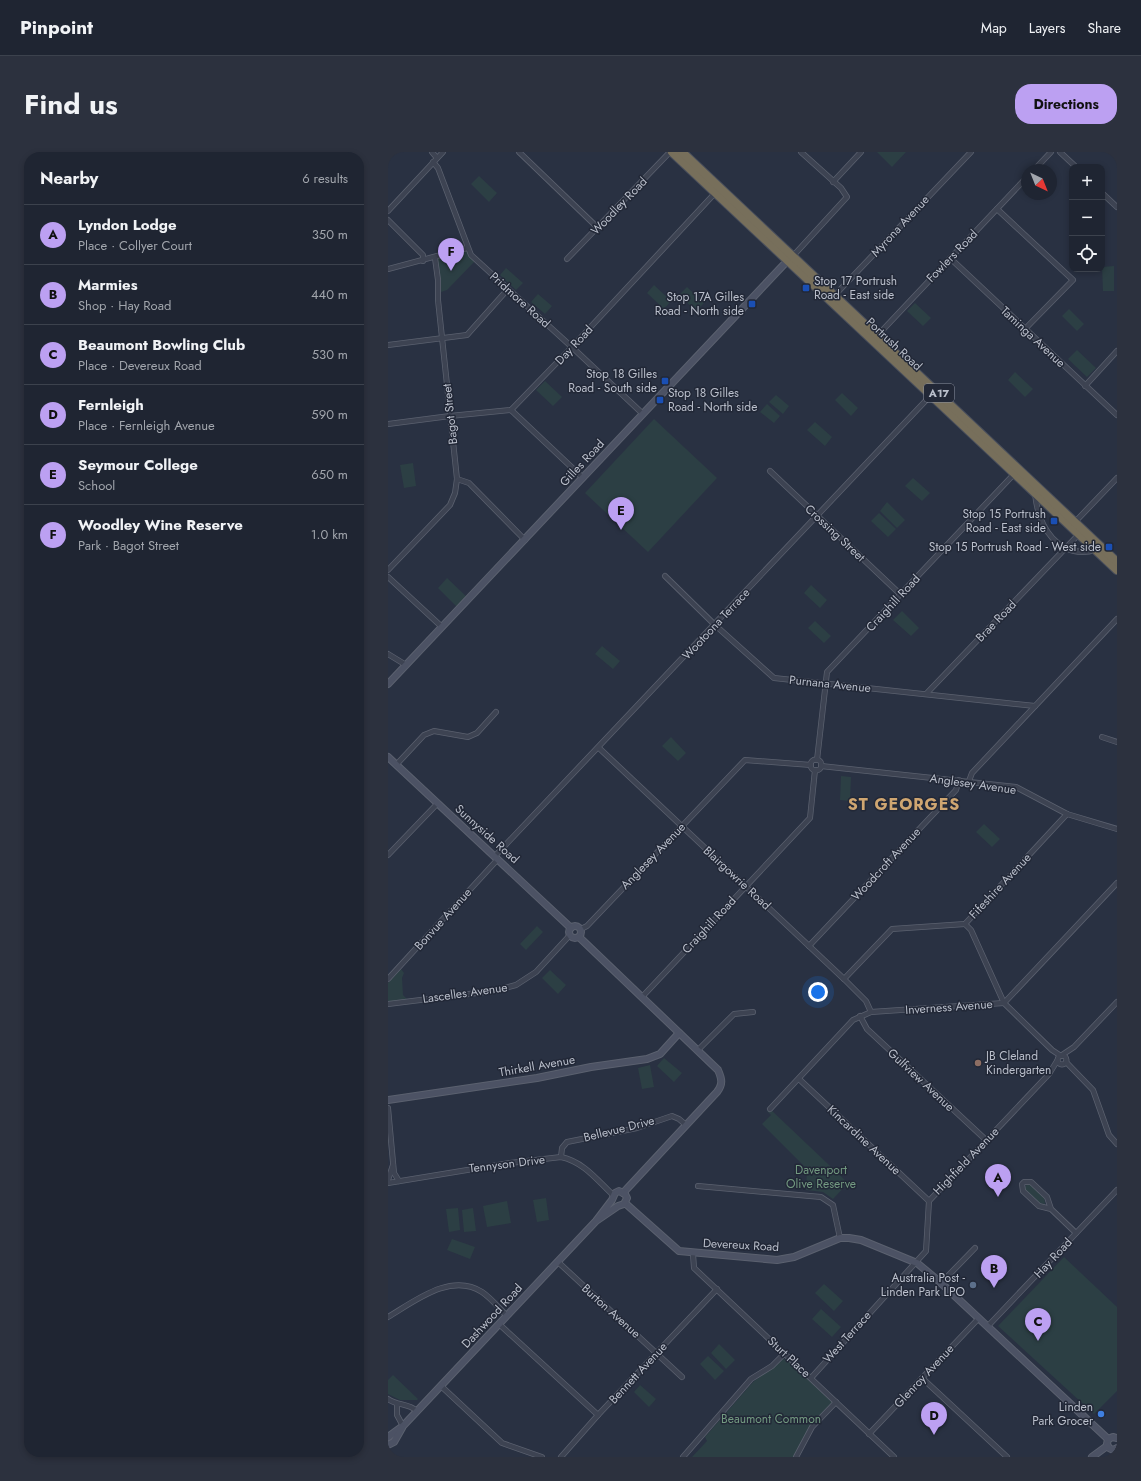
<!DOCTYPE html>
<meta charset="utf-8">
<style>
body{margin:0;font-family:Jost,sans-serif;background:#2c313e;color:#f1f3f6}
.controls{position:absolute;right:12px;top:12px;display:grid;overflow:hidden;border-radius:8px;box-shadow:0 2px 6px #0003}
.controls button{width:36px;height:36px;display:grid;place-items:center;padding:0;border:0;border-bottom:1px solid #3c424d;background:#1f2532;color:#f1f3f6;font:20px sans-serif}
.compass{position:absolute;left:633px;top:12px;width:36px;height:36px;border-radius:50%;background:#1f2532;box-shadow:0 2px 6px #0003;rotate:137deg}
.you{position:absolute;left:430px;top:840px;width:14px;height:14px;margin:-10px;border:3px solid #fff;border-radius:50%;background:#1a73e8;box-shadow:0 0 0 6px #1a73e833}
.badge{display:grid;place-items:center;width:26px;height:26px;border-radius:50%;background:#bca0f2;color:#111;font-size:13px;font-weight:700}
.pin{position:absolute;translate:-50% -33px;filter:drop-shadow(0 1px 2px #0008)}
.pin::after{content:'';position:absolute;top:21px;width:14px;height:12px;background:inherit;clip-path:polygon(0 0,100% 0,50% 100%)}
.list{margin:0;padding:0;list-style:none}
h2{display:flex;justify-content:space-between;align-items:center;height:52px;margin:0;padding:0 16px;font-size:17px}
h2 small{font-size:13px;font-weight:400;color:#a1a5ac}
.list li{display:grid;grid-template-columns:26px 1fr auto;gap:12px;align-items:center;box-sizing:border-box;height:60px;padding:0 16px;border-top:1px solid #3c424d}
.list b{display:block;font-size:15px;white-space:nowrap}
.list p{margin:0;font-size:13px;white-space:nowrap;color:#a1a5ac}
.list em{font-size:13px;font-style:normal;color:#a1a5ac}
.icon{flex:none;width:22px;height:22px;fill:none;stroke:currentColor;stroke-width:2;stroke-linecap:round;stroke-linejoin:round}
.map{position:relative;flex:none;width:729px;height:1305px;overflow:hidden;border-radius:16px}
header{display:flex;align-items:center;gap:24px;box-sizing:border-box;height:56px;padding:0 20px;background:#1f2532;border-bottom:1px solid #3c424d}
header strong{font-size:19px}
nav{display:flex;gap:22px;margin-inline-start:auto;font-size:14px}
.intro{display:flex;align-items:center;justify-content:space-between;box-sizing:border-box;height:96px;padding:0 24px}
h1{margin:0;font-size:28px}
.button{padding:10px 18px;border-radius:16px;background:#bca0f2;color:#111;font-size:14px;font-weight:700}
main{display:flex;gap:24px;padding:0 24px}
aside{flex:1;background:#1f2532;border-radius:16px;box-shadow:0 2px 6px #0003}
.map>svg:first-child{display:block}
.green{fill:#2c3f44}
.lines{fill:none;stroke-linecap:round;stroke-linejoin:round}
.street-casing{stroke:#5b616f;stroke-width:6}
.secondary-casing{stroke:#5b616f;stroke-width:8}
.highway-casing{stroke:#484e5c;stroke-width:10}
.street{stroke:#3d4352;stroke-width:4.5}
.secondary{stroke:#4c5264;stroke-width:6}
.highway{stroke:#776f5b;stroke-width:8}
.transit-dot{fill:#1a4fb4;stroke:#222837;stroke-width:1.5}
.education-dot{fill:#8d6e63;stroke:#222837;stroke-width:1.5}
.service-dot{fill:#5c6f8a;stroke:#222837;stroke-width:1.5}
.shop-dot{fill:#3f7fe0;stroke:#222837;stroke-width:1.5}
.labels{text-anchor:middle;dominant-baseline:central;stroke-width:3;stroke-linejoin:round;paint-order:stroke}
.shield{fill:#222837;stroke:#8c929f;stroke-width:1}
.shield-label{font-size:11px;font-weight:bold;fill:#babfcb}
.street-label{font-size:12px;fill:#babfcb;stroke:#222837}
.poi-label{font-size:12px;fill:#babfcb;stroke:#222837;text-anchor:end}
.park-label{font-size:12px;fill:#739a81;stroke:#222837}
.district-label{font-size:16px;font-weight:bold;letter-spacing:1px;fill:#cfa671;stroke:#222837}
</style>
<header>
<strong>Pinpoint</strong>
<nav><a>Map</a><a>Layers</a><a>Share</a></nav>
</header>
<div class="intro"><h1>Find us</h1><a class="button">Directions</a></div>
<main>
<aside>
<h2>Nearby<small>6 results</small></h2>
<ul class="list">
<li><span class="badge">A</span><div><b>Lyndon Lodge</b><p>Place · Collyer Court</p></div><em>350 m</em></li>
<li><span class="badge">B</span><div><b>Marmies</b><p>Shop · Hay Road</p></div><em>440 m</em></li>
<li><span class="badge">C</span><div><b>Beaumont Bowling Club</b><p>Place · Devereux Road</p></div><em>530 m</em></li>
<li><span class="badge">D</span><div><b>Fernleigh</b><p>Place · Fernleigh Avenue</p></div><em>590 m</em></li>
<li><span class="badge">E</span><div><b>Seymour College</b><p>School</p></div><em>650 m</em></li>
<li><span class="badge">F</span><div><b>Woodley Wine Reserve</b><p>Park · Bagot Street</p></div><em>1.0 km</em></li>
</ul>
</aside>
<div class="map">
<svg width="729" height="1305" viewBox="0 0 729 1305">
<rect width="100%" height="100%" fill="#293142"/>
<g class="green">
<polygon points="489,0 518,0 504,15"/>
<polygon points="91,24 109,41 101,50 83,32"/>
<polygon points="79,96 88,108 59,138 50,141 47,106"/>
<polygon points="726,114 726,139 715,139 714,115"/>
<polygon points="118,116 135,131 128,138 112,123"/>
<polygon points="266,133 283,149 276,157 259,141"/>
<polygon points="299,135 316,151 308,159 291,143"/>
<polygon points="150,142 164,154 157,162 143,150"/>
<polygon points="527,151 543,166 535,174 519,159"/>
<polygon points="681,157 696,172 689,179 674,164"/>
<polygon points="689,198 708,216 699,225 680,207"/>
<polygon points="627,220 645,237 637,245 620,228"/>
<polygon points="157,229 174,245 165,254 148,238"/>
<polygon points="454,241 470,256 463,264 447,248"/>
<polygon points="388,243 401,254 395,262 381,250"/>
<polygon points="379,252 392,264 386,271 372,260"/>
<polygon points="266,267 329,326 260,400 197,341"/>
<polygon points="427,270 444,285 437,294 419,278"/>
<polygon points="25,311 28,334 16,336 12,313"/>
<polygon points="525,326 542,341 534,349 517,334"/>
<polygon points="499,350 517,368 509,376 492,359"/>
<polygon points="491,361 508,377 500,385 483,369"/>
<polygon points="59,426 81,447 71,457 50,436"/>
<polygon points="423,433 439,448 432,456 416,441"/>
<polygon points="514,459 531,476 523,484 505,468"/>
<polygon points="427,469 443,484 436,491 420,476"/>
<polygon points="214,494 232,509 225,517 207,502"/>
<polygon points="283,585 298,601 290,609 274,594"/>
<polygon points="453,624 463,625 462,649 452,648"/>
<polygon points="596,672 612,687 604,695 588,680"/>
<polygon points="149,774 155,780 138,798 132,792"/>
<polygon points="13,817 16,821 14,826 15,843 20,848 0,850 0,831"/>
<polygon points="162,818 178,833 170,842 154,826"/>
<polygon points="276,906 294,921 286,930 269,914"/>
<polygon points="262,913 266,935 254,937 250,916"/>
<polygon points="382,957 460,1031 445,1047 435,1040 418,1038 419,1017 374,972 383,963 379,959"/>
<polygon points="639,1032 642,1032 656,1045 657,1052 651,1051 636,1037"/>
<polygon points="158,1046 161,1068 149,1070 145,1048"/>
<polygon points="119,1049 123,1071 99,1075 95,1054"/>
<polygon points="70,1056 72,1078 61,1080 58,1057"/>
<polygon points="85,1056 88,1079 76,1080 74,1058"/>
<polygon points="64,1087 87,1095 82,1107 59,1098"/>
<polygon points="676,1105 729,1155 729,1239 706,1262 610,1174"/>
<polygon points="436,1132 455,1149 446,1159 427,1141"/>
<polygon points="433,1157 453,1175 444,1185 424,1167"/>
<polygon points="331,1192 347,1208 338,1217 323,1201"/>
<polygon points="320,1204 336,1219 327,1228 312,1212"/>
<polygon points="395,1207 399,1208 445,1251 422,1275 405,1305 304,1305 319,1289 317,1285 365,1230"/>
<polygon points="5,1223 30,1247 29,1248 12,1248 0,1242 0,1228"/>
<polygon points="252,1233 268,1247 261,1255 246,1240"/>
</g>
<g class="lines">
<g class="street-casing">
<g id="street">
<polyline points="44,0 49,6"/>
<polyline points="131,0 210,76"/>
<polyline points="672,0 688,15"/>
<polyline points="45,10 50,16 83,103 186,197 255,262"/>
<polyline points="646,18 663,0"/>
<polyline points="445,30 473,0"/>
<polyline points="714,41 729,55"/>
<polyline points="609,57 685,128 636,178"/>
<polyline points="0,59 55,0"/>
<polyline points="0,68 35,103 35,109"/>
<polyline points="405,104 459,45 453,36 413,0"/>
<polyline points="47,106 50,128 50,148 69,327 81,331 137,388"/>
<polyline points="562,106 729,263"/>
<polyline points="179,107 282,0"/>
<polyline points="0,117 79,96"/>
<polyline points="446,144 583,0"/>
<polyline points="489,184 639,25"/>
<polyline points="0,193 79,183 120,137"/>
<polyline points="697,234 729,199"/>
<polyline points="123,258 195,326"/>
<polyline points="0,272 62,264 123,258 184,195 328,40"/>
<polyline points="382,319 512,442"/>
<path d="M 647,341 C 650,375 670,408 708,398"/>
<polyline points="687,370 729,326"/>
<polyline points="0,418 62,353 67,341 69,327"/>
<polyline points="277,424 327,473 386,526 647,554"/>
<polyline points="0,425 54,475"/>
<polyline points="0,502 18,513"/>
<polyline points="539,541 691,382"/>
<polyline points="714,585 729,590"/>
<polyline points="211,596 456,827 478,849 483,860"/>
<circle cx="428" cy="613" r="5.5"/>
<polyline points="429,608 439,520 627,321"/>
<polyline points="8,613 36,583 46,579 80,585 89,581 108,560"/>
<polyline points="433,614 628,635 679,662 729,677"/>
<polyline points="581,629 584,621 729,467"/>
<polyline points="0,703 49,652"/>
<polyline points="107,704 544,242"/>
<polyline points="577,772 583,778 616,851 664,898 673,904"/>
<polyline points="193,777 199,774 357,608 423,613"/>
<polyline points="421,794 568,638 571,628"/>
<polyline points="0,827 110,707"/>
<polyline points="456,827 504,777 577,772 679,662"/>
<polyline points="254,845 422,666 427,618"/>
<polyline points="0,852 105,839 128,833 148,820 182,783"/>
<polyline points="472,864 479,877 598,988"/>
<polyline points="310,898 346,862 365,860"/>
<polyline points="674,903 686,895 729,850"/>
<circle cx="674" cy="908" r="4.5"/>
<polyline points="678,910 705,938 721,983 729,992"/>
<polyline points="411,927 541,1049"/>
<polyline points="0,956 6,1021 11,1029"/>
<polyline points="382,957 465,868 483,860 616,851 729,731"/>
<polyline points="173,1005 174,996 179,990 249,976 284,964 291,967 298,973"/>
<polyline points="0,1028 5,1013"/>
<path d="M 0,1031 L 122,1011 L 173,1005 C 196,1010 209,1028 225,1043"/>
<polyline points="310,1034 433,1045 445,1053 452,1086"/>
<polyline points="663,1057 659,1045 643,1030 636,1030 634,1032 635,1039 651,1054 663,1057 688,1081"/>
<polyline points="305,1102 306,1116 506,1305"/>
<polyline points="170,1110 294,1225"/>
<polyline points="553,1131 587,1096"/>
<path d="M 0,1165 C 27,1149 63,1120 94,1140 C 103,1146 111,1156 119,1164"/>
<polyline points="111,1172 210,1263"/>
<polyline points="600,1174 729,1038"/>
<polyline points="423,1226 538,1099 541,1049 661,922 669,909"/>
<polyline points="534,1226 619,1305"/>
<polyline points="53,1234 114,1291 154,1305"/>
<path d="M 0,1247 C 10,1254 20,1251 29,1259"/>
<polyline points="9,1252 9,1263 15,1274"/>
<polyline points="481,1282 591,1166"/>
<polyline points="173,1305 210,1263 329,1137"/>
<polyline points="295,1305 363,1227 384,1214 397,1201"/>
<polyline points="408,1305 424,1275 448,1250"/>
</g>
</g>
<g class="secondary-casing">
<g id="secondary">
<polyline points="0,532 402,106"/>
<polyline points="0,605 183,776"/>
<circle cx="187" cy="780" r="6"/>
<path d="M 191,785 L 330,918 C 334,927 335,932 329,940 L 235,1041"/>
<polyline points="0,948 149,926 203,915 259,907 272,902 291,881"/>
<polyline points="237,1051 291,1099 389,1108 406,1105 452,1086 461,1086 473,1088 529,1111 553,1131 720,1287"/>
<polyline points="0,1285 15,1274 208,1069 224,1048 227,1041 231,1039 237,1042 239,1046 236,1052 230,1054 208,1069"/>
<polyline points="720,1287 719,1292 721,1296 725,1298 729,1296"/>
<polyline points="720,1287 725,1285 729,1286"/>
<polyline points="0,1293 6,1290 14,1276"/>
<polyline points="704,1305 719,1294"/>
</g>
</g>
<g class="highway-casing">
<g id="highway">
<polyline points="284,0 729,418"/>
<polyline points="294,0 729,410"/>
</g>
</g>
<use href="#street" class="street"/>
<use href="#secondary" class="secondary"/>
<use href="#highway" class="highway"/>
</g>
<g class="transit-dot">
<rect x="414" y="132" width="8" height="8" rx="2"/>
<rect x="360" y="148" width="8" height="8" rx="2"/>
<rect x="273" y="225" width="8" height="8" rx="2"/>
<rect x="268" y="244" width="8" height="8" rx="2"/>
<rect x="662" y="365" width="8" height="8" rx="2"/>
<rect x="717" y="391" width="8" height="8" rx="2"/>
</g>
<circle class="education-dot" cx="590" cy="911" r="4"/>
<circle class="service-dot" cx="585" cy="1133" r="4"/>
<circle class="shop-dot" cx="713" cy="1262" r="4"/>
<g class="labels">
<rect class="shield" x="536" y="232" width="30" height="18" rx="3"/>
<g class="shield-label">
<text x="551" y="241">A17</text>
</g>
<g class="street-label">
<text transform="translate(231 54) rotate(-46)">Woodley Road</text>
<text transform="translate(512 74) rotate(-47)">Myrona Avenue</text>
<text transform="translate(564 104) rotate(-46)">Fowlers Road</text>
<text transform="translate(132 148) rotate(42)">Pridmore Road</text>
<text transform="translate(645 185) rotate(43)">Taminga Avenue</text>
<text transform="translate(506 192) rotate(43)">Portrush Road</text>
<text transform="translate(186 193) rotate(-47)">Day Road</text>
<text transform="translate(62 262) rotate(-96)">Bagot Street</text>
<text transform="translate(194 311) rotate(-47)">Gilles Road</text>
<text transform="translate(447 381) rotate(43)">Crossing Street</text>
<text transform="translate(505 451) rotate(-47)">Craighill Road</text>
<text transform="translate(608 469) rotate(-46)">Brae Road</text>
<text transform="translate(328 472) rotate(-47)">Wootoona Terrace</text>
<text transform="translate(442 532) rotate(6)">Purnana Avenue</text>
<text transform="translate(585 632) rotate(8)">Anglesey Avenue</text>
<text transform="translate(99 682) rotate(42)">Sunnyside Road</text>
<text transform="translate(265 704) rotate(-46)">Anglesey Avenue</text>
<text transform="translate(498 712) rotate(-47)">Woodcroft Avenue</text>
<text transform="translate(349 726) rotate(43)">Blairgowrie Road</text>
<text transform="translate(612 734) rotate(-47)">Fifeshire Avenue</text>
<text transform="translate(55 767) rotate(-48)">Bonvue Avenue</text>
<text transform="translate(321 773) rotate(-47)">Craighill Road</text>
<text transform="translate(77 841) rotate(-8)">Lascelles Avenue</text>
<text transform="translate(561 855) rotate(-4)">Inverness Avenue</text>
<text transform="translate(149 914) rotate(-10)">Thirkell Avenue</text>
<text transform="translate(533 928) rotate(43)">Gulfview Avenue</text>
<text transform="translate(231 977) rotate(-14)">Bellevue Drive</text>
<text transform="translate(476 988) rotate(43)">Kincardine Avenue</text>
<text transform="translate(578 1009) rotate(-46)">Highfield Avenue</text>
<text transform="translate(119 1012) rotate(-7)">Tennyson Drive</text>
<text transform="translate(353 1093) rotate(3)">Devereux Road</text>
<text transform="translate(665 1106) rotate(-47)">Hay Road</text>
<text transform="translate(223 1159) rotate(42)">Burton Avenue</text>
<text transform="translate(104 1164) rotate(-47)">Dashwood Road</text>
<text transform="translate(459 1185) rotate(-48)">West Terrace</text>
<text transform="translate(401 1205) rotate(43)">Sturt Place</text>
<text transform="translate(250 1221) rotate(-47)">Bennett Avenue</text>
<text transform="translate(536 1224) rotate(-47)">Glenroy Avenue</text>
</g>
<g class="poi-label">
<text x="426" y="129" text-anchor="start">Stop 17 Portrush<tspan x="426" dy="14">Road - East side</tspan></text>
<text x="356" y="145">Stop 17A Gilles<tspan x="356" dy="14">Road - North side</tspan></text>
<text x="269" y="222">Stop 18 Gilles<tspan x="269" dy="14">Road - South side</tspan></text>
<text x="280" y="241" text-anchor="start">Stop 18 Gilles<tspan x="280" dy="14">Road - North side</tspan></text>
<text x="658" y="362">Stop 15 Portrush<tspan x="658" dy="14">Road - East side</tspan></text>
<text x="713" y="395">Stop 15 Portrush Road - West side</text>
<text x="598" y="904" text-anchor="start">JB Cleland<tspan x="598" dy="14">Kindergarten</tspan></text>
<text x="577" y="1126">Australia Post -<tspan x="577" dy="14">Linden Park LPO</tspan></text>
<text x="705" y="1255">Linden<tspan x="705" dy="14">Park Grocer</tspan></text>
</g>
<g class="park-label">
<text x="433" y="1018">Davenport<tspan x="433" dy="14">Olive Reserve</tspan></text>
<text x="383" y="1267">Beaumont Common</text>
</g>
<g class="district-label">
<text x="516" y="652">ST GEORGES</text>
</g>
</g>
</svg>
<div class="controls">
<button>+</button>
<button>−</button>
<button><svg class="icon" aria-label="locate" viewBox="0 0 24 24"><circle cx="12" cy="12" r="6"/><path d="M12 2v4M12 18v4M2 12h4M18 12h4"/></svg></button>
</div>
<svg class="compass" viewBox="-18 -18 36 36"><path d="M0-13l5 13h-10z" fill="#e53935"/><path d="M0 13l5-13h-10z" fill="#a1a5ac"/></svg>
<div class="you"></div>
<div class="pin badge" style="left:610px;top:1045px">A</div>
<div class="pin badge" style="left:606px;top:1136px">B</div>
<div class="pin badge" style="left:650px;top:1189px">C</div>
<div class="pin badge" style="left:546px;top:1283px">D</div>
<div class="pin badge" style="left:233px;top:378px">E</div>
<div class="pin badge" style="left:63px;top:119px">F</div>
</div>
</main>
